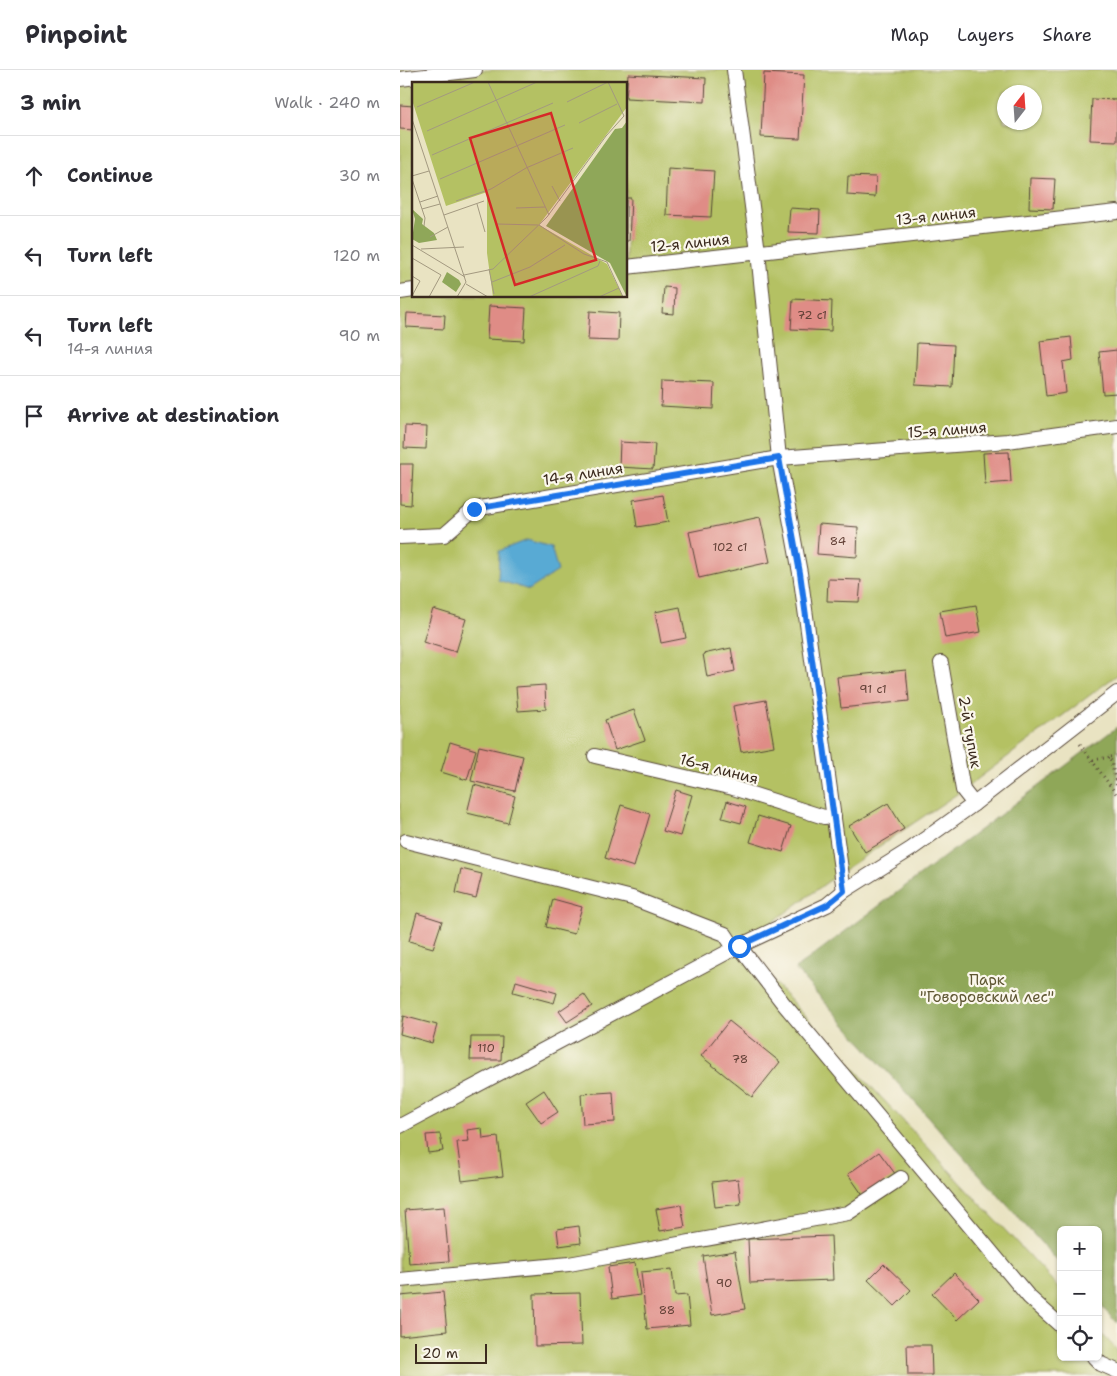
<!DOCTYPE html>
<meta charset="utf-8">
<style>
body{margin:0;font-family:"Shantell Sans",sans-serif;background:#f2f2f3;color:#2b2b33}
.controls{position:absolute;right:15px;bottom:15px;display:grid;overflow:hidden;border-radius:8px;box-shadow:0 1px 4px #0004}
.controls button{width:45px;height:45px;display:grid;place-items:center;padding:0;border:0;border-bottom:1px solid #e1e1e2;background:#fff;color:#2b2b33;font:25px sans-serif}
.compass{position:absolute;left:597px;top:15px;width:45px;height:45px;border-radius:50%;background:#fff;box-shadow:0 1px 4px #0004;rotate:17deg}
.scale{position:absolute;left:15px;bottom:12px;width:72px;box-sizing:border-box;padding-left:5px;border:2px solid #3b2a1e;border-top:0;font-size:14px;line-height:18px;white-space:nowrap;color:#3b2a1e;-webkit-text-stroke:4px #fbf7ec;paint-order:stroke}
.stop{position:absolute;width:15px;height:15px;margin:-11px;border:4px solid #1a73e8;border-radius:50%;background:#fff}
.stop.end{background:#1a73e8;border-color:#fff;box-shadow:0 1px 5px #0008}
.list{margin:0;padding:0;list-style:none}
h2{display:flex;justify-content:space-between;align-items:center;height:65px;margin:0;padding:0 20px;font-size:21px}
h2 small{font-size:16px;font-weight:400;color:#7c7c81}
.list li{display:grid;grid-template-columns:32px 1fr auto;gap:15px;align-items:center;box-sizing:border-box;height:80px;padding:0 20px;border-top:1px solid #e1e1e2}
.list b{display:block;font-size:19px;white-space:nowrap}
.list p{margin:0;font-size:16px;white-space:nowrap;color:#7c7c81}
.list em{font-size:16px;font-style:normal;color:#7c7c81}
.icon{flex:none;width:28px;height:28px;fill:none;stroke:currentColor;stroke-width:2;stroke-linecap:round;stroke-linejoin:round}
.map{position:relative;flex:none;width:717px;height:1306px;overflow:hidden}
header{display:flex;align-items:center;gap:30px;box-sizing:border-box;height:70px;padding:0 25px;background:#fff;border-bottom:1px solid #e1e1e2}
header strong{font-size:24px}
nav{display:flex;gap:28px;margin-inline-start:auto;font-size:18px}
main{display:flex}
aside{flex:1;background:#fff}
.map>svg:first-child{display:block}
.green{fill:#b4c163;stroke:#787640;fill-rule:evenodd}
.forest{fill:#8fa759;stroke:#65683c}
.water{fill:#59aad4;stroke:#4a6a79}
.building{fill:#df8c86}
.lines{fill:none;stroke-linecap:round;stroke-linejoin:round}
.lane-casing{stroke:#554637;stroke-width:16}
.path{stroke:#554637;stroke-width:3;stroke-dasharray:1 4;stroke-linecap:butt}
.lane{stroke:#fff;stroke-width:14}
.route{stroke:#1a73e8;stroke-width:6}
.labels{text-anchor:middle;dominant-baseline:central;stroke-width:4.5;stroke-linejoin:round;paint-order:stroke}
.number-label{font-size:12px;fill:#644238}
.street-label{font-size:15px;fill:#3b2a1e;stroke:#fbf7ec}
.park-label{font-size:15px;fill:#5f5733;stroke:#fbf7ec}
.inset-road{fill:none;stroke:#a39980;stroke-width:1}
.view{fill:#d62828;fill-opacity:0.15;stroke:#d62828;stroke-width:2.5}
.inset-edge{fill:none;stroke:#3b2a1e;stroke-width:2.5}
</style>
<header>
<strong>Pinpoint</strong>
<nav><a>Map</a><a>Layers</a><a>Share</a></nav>
</header>
<main>
<aside>
<h2>3 min<small>Walk · 240 m</small></h2>
<ul class="list">
<li><svg class="icon" aria-label="ahead" viewBox="0 0 24 24"><path d="M12 20V5M6 11l6-6 6 6"/></svg><div><b>Continue</b></div><em>30 m</em></li>
<li><svg class="icon" aria-label="left" viewBox="0 0 24 24"><path d="M17 20v-9H6M10 6l-5 5 5 5"/></svg><div><b>Turn left</b></div><em>120 m</em></li>
<li><svg class="icon" aria-label="left" viewBox="0 0 24 24"><path d="M17 20v-9H6M10 6l-5 5 5 5"/></svg><div><b>Turn left</b><p>14-я линия</p></div><em>90 m</em></li>
<li><svg class="icon" aria-label="arrive" viewBox="0 0 24 24"><path d="M6 21V4h12l-3 4 3 4H6"/></svg><div><b>Arrive at destination</b></div></li>
</ul>
</aside>
<div class="map">
<svg width="717" height="1306" viewBox="0 0 717 1306">
<rect width="100%" height="100%" fill="#fbf7ec"/>
<filter id="ink" filterUnits="userSpaceOnUse"><feTurbulence type="fractalNoise" baseFrequency=".02" numOctaves="2"/><feDisplacementMap in="SourceGraphic" scale="10" xChannelSelector="R" yChannelSelector="G"/><feConvolveMatrix kernelMatrix="1 2 1 2 8 2 1 2 1" color-interpolation-filters="sRGB"/></filter>
<filter id="wash" filterUnits="userSpaceOnUse"><feTurbulence type="fractalNoise" baseFrequency=".0096" numOctaves="4" result="noise"/><feDisplacementMap in="SourceGraphic" scale="20" xChannelSelector="R" yChannelSelector="G"/><feGaussianBlur stdDeviation="1.12" result="paint"/><feColorMatrix in="noise" values="0 0 0 0 0 0 0 0 0 0 0 0 0 0 0 0 0 1.4 0 .05"/><feComposite in="paint" operator="in"/></filter>
<g filter="url(#wash)">
<rect width="100%" height="100%" fill="#e9e3c2"/>
<path class="green" d="M 0,0 L 717,0 L 717,605 L 563,720 L 441,802 L 340,876 L 661,1220 L 661,1287 L 698,1287 L 698,1260 L 717,1280 L 717,1306 L 0,1306 ZM 14,14 L 226,14 L 226,226 L 14,226 ZM 604,22 L 634,22 L 634,52 L 604,52 Z"/>
<polygon class="forest" points="717,657 717,1253 698,1233 698,1160 661,1160 661,1195 395,899"/>
<polygon class="water" points="127,470 151,477 158,501 129,520 98,510 99,481"/>
<g id="blocks">
<g class="building">
<polygon points="364,3 404,5 400,69 361,67"/>
<polygon points="228,4 306,8 305,32 226,28"/>
<polygon points="692,29 717,30 717,71 690,70"/>
<polygon points="0,35 14,36 14,60 0,59"/>
<polygon points="268,98 314,101 311,147 266,145"/>
<polygon points="448,106 476,107 475,127 447,125"/>
<polygon points="630,108 655,109 653,139 629,138"/>
<polygon points="226,128 231,128 229,171 226,171"/>
<polygon points="390,138 420,140 419,163 388,162"/>
<polygon points="264,217 275,218 274,244 262,243"/>
<polygon points="393,229 432,231 431,261 391,259"/>
<polygon points="89,236 126,238 124,271 87,269"/>
<polygon points="190,241 219,243 218,271 188,270"/>
<polygon points="7,243 45,245 44,259 6,257"/>
<polygon points="671,267 673,290 663,292 666,323 646,326 640,271"/>
<polygon points="517,273 554,275 552,317 515,315"/>
<polygon points="717,280 717,323 703,324 699,282"/>
<polygon points="262,311 314,313 313,339 261,336"/>
<polygon points="5,356 27,357 26,379 4,378"/>
<polygon points="220,372 255,374 253,399 219,397"/>
<polygon points="609,382 611,412 585,414 583,383"/>
<polygon points="0,394 13,394 11,435 0,434"/>
<polygon points="263,425 268,452 237,457 233,430"/>
<polygon points="360,447 370,492 299,508 289,462"/>
<polygon points="419,454 458,457 457,487 417,484"/>
<polygon points="428,509 461,510 459,532 427,531"/>
<polygon points="576,535 581,562 545,568 540,541"/>
<polygon points="280,537 286,568 261,573 255,542"/>
<polygon points="33,539 66,549 56,582 23,572"/>
<polygon points="331,578 335,601 307,607 303,584"/>
<polygon points="506,600 509,631 441,638 437,607"/>
<polygon points="145,615 146,639 118,641 116,617"/>
<polygon points="366,630 374,676 341,682 333,636"/>
<polygon points="234,640 245,670 215,680 205,650"/>
<polygon points="50,672 76,680 67,710 41,702"/>
<polygon points="79,676 123,686 115,721 71,711"/>
<polygon points="74,715 115,726 108,753 67,743"/>
<polygon points="276,720 292,725 280,766 263,761"/>
<polygon points="327,731 346,737 341,753 322,748"/>
<polygon points="488,733 504,759 465,782 449,756"/>
<polygon points="221,735 250,744 234,797 205,788"/>
<polygon points="358,746 391,756 383,782 350,772"/>
<polygon points="61,799 82,804 76,828 56,823"/>
<polygon points="153,829 182,837 174,864 146,857"/>
<polygon points="17,843 42,851 33,878 9,871"/>
<polygon points="116,911 157,923 154,933 113,922"/>
<polygon points="184,924 192,936 167,952 159,941"/>
<polygon points="3,946 37,955 32,973 0,964"/>
<polygon points="329,951 380,992 352,1027 301,986"/>
<polygon points="71,967 102,967 101,990 70,990"/>
<polygon points="144,1020 158,1042 141,1053 126,1032"/>
<polygon points="213,1022 215,1052 183,1054 181,1024"/>
<polygon points="82,1058 83,1069 98,1067 103,1106 62,1111 57,1072 69,1071 67,1060"/>
<polygon points="40,1064 43,1081 28,1083 26,1065"/>
<polygon points="479,1082 496,1105 464,1127 448,1104"/>
<polygon points="338,1109 341,1134 315,1137 312,1112"/>
<polygon points="281,1135 285,1157 260,1161 256,1139"/>
<polygon points="44,1137 49,1191 9,1194 5,1140"/>
<polygon points="179,1156 181,1173 159,1176 157,1159"/>
<polygon points="431,1166 433,1210 350,1213 348,1169"/>
<polygon points="335,1181 345,1239 312,1245 303,1186"/>
<polygon points="235,1193 240,1225 212,1229 208,1197"/>
<polygon points="484,1194 511,1220 495,1236 468,1210"/>
<polygon points="272,1199 275,1226 287,1225 290,1255 247,1259 241,1202"/>
<polygon points="554,1203 579,1229 557,1250 532,1224"/>
<polygon points="43,1222 47,1261 0,1266 0,1226"/>
<polygon points="180,1223 182,1275 135,1276 134,1224"/>
<polygon points="507,1275 531,1275 532,1305 508,1305"/>
</g>
</g>
</g>
<g filter="url(#ink)">
<use href="#blocks" fill-opacity="0" stroke="#554637" stroke-width="1"/>
<g class="lines">
<g class="lane-casing">
<g id="lane">
<polyline points="334,0 358,182 379,388 400,503 444,821"/>
<polyline points="0,9 75,0"/>
<polyline points="226,197 717,142"/>
<polyline points="0,222 14,220"/>
<polyline points="0,467 44,465 74,439 379,388 608,371 717,356"/>
<polyline points="541,593 563,720 574,734"/>
<polyline points="195,686 333,718 424,747 434,746"/>
<polyline points="6,771 232,828 325,864 335,879"/>
<polyline points="339,876 383,933 629,1227 661,1256"/>
<polyline points="0,1056 339,876 427,835 444,821 511,779 574,734 717,623"/>
<polyline points="0,1210 169,1194 448,1143 501,1108"/>
<polyline points="694,1287 701,1294 717,1301"/>
</g>
</g>
<g class="path">
<polyline points="680,674 717,725"/>
<polyline points="710,687 717,686"/>
<polyline points="693,690 710,687 717,717"/>
</g>
<use href="#lane" class="lane"/>
</g>
</g>
<g class="lines" filter="url(#ink)">
<polyline class="route" points="74,439 379,388 400,503 444,821 427,835 339,876"/>
</g>
<g class="labels">
<g class="number-label">
<text x="412" y="245">72 с1</text>
<text x="438" y="471">84</text>
<text x="330" y="477">102 с1</text>
<text x="473" y="619">91 с1</text>
<text x="86" y="978">110</text>
<text x="340" y="989">78</text>
<text x="324" y="1213">90</text>
<text x="267" y="1240">88</text>
</g>
<g class="street-label">
<text transform="translate(536 146) rotate(-6)">13-я линия</text>
<text transform="translate(290 173) rotate(-6)">12-я линия</text>
<text transform="translate(547 360) rotate(-4)">15-я линия</text>
<text transform="translate(183 404) rotate(-9)">14-я линия</text>
<text transform="translate(570 662) rotate(80)">2-й тупик</text>
<text transform="translate(319 699) rotate(15)">16-я линия</text>
</g>
<g class="park-label">
<text x="587" y="910">Парк<tspan x="587" dy="17">"Говоровский лес"</tspan></text>
</g>
</g>
<g transform="translate(12 12)">
<rect width="215" height="215" fill="#e9e3c2"/>
<path d="M 0,0 L 215,0 L 215,25 L 127,143 L 195,182 L 211,215 L 81,215 L 75,171 L 75,110 L 34,124 L 0,18 Z" fill="#b4c163"/>
<path d="M 215,39 L 215,215 L 198,181 L 134,144 L 203,47 L 210,46 ZM 0,127 L 11,137 L 10,142 L 22,151 L 25,158 L 7,161 L 0,157 L 3,137 ZM 35,190 L 47,198 L 49,202 L 44,210 L 30,200 Z" fill="#8fa759"/>
<path class="inset-road" d="M 76,0 L 137,133M 155,20 L 196,0M 5,25 L 63,0M 0,37 L 54,200 L 45,215M 167,41 L 205,22M 15,49 L 125,0M 20,73 L 141,21M 0,94 L 17,89M 0,97 L 13,136 L 12,144M 28,97 L 153,43M 140,104 L 148,119M 44,119 L 79,107 L 114,86 L 161,66M 8,120 L 26,114M 65,122 L 73,150M 104,126 L 133,125M 10,127 L 28,122M 32,133 L 72,119M 85,142 L 126,143M 127,143 L 172,172 L 195,180 L 211,215M 18,155 L 36,145M 0,163 L 53,195M 9,167 L 52,165M 0,176 L 29,193 L 17,215M 77,187 L 82,212M 52,193 L 81,187 L 135,135 L 194,54 L 212,34 L 196,0M 0,194 L 8,199 L 0,214M 80,200 L 118,185 L 153,163M 54,202 L 76,215M 117,215 L 186,184 L 188,179M 187,215 L 207,206"/>
<path class="view" d="M 139,31 L 184,178 L 103,203 L 58,56 Z"/>
<rect width="215" height="215" class="inset-edge"/>
</g>
</svg>
<div class="controls">
<button>+</button>
<button>−</button>
<button><svg class="icon" aria-label="locate" viewBox="0 0 24 24"><circle cx="12" cy="12" r="6"/><path d="M12 2v4M12 18v4M2 12h4M18 12h4"/></svg></button>
</div>
<svg class="compass" viewBox="-18 -18 36 36"><path d="M0-13l5 13h-10z" fill="#e53935"/><path d="M0 13l5-13h-10z" fill="#7c7c81"/></svg>
<div class="scale">20 m</div>
<div class="stop" style="left:339px;top:876px"></div>
<div class="stop end" style="left:74px;top:439px"></div>
</div>
</main>
